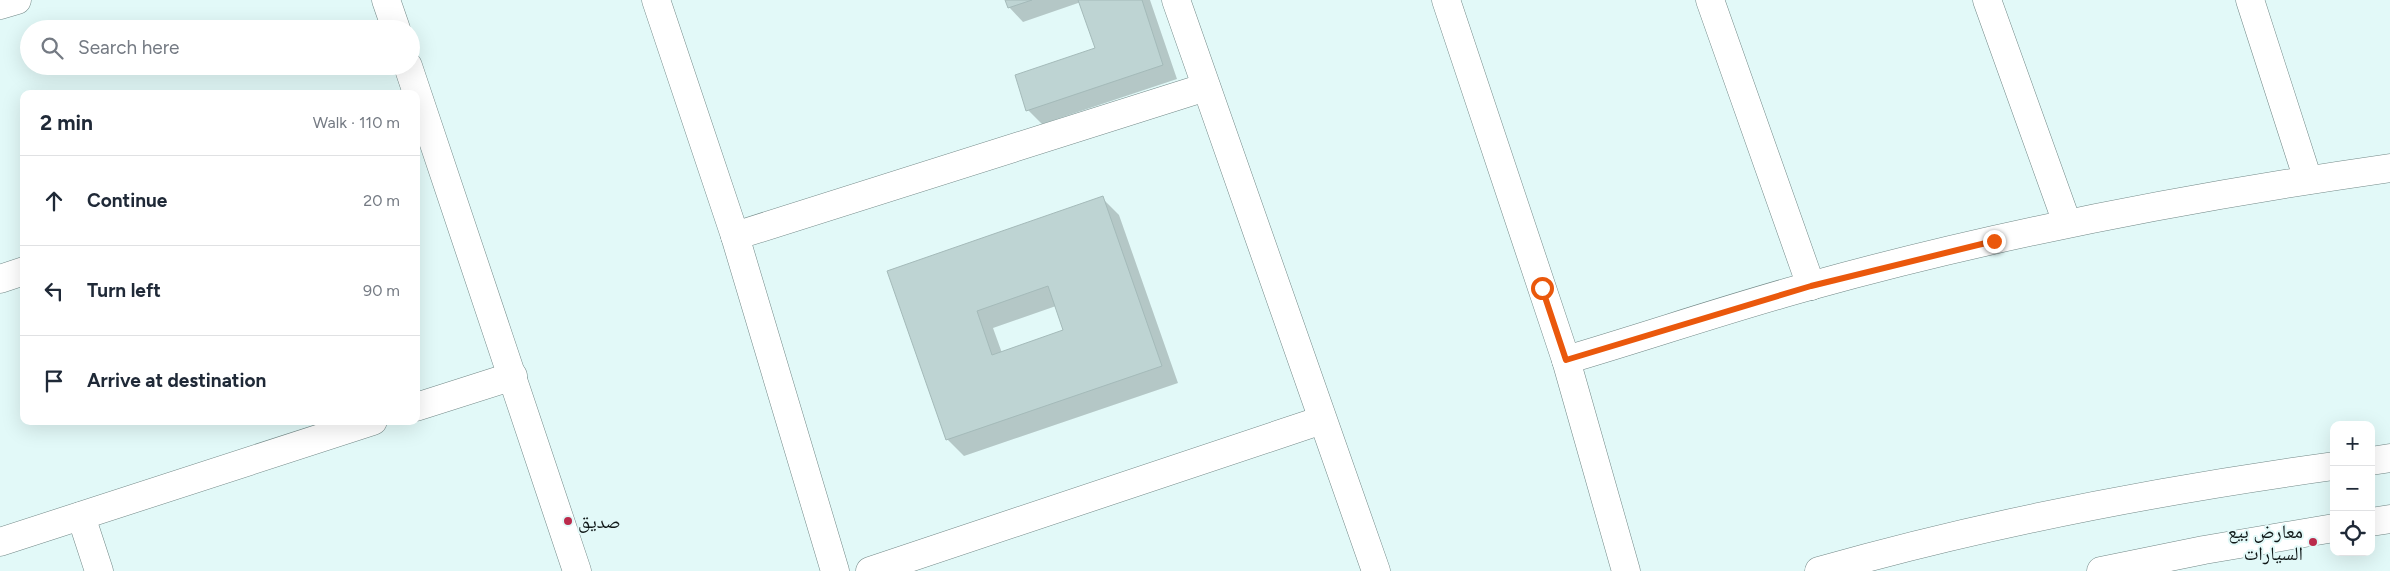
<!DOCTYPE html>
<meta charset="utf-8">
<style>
body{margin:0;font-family:Figtree,"Noto Naskh Arabic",sans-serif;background:#f6f6f7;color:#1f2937}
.controls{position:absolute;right:15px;bottom:15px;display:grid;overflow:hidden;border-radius:10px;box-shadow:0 5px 20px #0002}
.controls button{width:45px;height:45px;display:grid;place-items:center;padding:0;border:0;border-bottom:1px solid #e0e1e3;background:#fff;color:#1f2937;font:25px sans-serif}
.stop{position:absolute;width:15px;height:15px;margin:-11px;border:4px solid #ea580c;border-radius:50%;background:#fff}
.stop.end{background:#ea580c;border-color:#fff;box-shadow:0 1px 5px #0008}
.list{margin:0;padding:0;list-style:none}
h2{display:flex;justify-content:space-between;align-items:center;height:65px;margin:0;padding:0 20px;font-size:21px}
h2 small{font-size:16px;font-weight:400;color:#747a83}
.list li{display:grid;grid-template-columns:32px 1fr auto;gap:15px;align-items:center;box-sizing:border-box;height:90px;padding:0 20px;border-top:1px solid #e0e1e3}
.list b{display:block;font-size:19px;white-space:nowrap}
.list em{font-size:16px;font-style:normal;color:#747a83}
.icon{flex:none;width:28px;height:28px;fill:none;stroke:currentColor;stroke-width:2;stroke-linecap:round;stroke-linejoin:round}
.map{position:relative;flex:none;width:2390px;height:571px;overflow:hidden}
.search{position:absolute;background:#fff;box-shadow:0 5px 20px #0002;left:20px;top:20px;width:400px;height:55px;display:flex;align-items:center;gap:12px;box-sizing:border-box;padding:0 18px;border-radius:28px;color:#747a83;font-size:19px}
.panel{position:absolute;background:#fff;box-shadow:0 5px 20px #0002;left:20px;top:90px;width:400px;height:335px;border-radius:10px}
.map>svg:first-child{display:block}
.shadow{fill:#0003;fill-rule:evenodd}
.building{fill:#bed4d3;stroke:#a4bab9;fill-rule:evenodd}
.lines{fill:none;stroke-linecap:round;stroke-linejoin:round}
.minor-casing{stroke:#728887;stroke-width:29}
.highway-casing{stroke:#728887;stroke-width:29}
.minor{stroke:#fff;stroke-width:28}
.highway{stroke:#fff;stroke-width:28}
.route{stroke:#ea580c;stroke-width:6}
.poi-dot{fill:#bb2b4c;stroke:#e2f9f8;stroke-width:2}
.labels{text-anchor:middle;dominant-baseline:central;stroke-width:4;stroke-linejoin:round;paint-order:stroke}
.poi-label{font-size:19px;fill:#0f1717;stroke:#e2f9f8;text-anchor:start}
</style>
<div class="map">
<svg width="2390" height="571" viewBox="0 0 2390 571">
<rect width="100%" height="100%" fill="#e2f9f8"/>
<g class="shadow">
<polygon points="1006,0 1150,0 1177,79 1042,124 1028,110 1096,49 1081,2 1023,22 1009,7"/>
<path d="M 1102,198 L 1119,215 L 1178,383 L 964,456 L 947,439 L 889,271 ZM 1056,306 L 1065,331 L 1002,353 L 993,328 Z"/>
</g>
<g class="building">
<polygon points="1005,0 1032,0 1008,8"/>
<polygon points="1078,0 1142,0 1163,65 1026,111 1015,75 1095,48"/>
<path d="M 1103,196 L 1162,366 L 946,440 L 887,271 ZM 1048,286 L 1063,330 L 992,355 L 977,311 Z"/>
</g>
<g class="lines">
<g class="minor-casing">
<g id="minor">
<polyline points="386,0 396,29"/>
<polyline points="656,0 735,236 835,571"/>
<polyline points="1176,0 1376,571"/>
<polyline points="1446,0 1566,360 1626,571"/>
<polyline points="1710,0 1811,286"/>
<polyline points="1987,0 2067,223"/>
<polyline points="2250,0 2308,180"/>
<polyline points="0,5 17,0"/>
<polyline points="408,66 577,571"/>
<polyline points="735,236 1206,87"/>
<polyline points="0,279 24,271"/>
<path d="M 1566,360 C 1648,336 1729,308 1810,286 C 2000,233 2195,196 2390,168"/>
<polyline points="416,407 513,376"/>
<polyline points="2371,461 2390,458"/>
<polyline points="81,516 99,571"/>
<polyline points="0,542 373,421"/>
<polyline points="870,571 1322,420"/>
<path d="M 1819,571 C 1988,523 2160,490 2334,466"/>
</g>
</g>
<g class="highway-casing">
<g id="highway">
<polyline points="2371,522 2390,519"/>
<polyline points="2101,571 2204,550 2334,528"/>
</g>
</g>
<use href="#minor" class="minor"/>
<use href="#highway" class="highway"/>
</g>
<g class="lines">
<polyline class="route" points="1542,288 1566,360 1811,286 1994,241"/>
</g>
<g class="poi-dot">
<circle cx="568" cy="521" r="5"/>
<circle cx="2313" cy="542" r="5"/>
</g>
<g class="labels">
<g class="poi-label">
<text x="578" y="521">صديق</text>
<text x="2303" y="531" text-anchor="end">معارض بيع<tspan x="2303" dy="22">السيارات</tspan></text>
</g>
</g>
</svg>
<div class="controls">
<button>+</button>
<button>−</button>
<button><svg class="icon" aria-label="locate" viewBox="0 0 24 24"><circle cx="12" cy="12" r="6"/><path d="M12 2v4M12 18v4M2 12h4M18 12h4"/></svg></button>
</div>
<div class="stop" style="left:1542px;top:288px"></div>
<div class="stop end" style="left:1994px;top:241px"></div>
<div class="search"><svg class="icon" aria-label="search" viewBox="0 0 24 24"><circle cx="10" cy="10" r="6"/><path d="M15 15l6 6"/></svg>Search here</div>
<section class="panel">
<h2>2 min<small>Walk · 110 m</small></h2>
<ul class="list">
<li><svg class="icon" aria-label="ahead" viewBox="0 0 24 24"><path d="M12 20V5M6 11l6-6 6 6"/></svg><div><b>Continue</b></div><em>20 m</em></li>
<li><svg class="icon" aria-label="left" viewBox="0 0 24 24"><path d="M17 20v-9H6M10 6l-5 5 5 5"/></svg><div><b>Turn left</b></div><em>90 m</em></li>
<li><svg class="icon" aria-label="arrive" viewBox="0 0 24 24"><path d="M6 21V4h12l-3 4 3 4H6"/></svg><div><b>Arrive at destination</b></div></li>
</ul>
</section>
</div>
